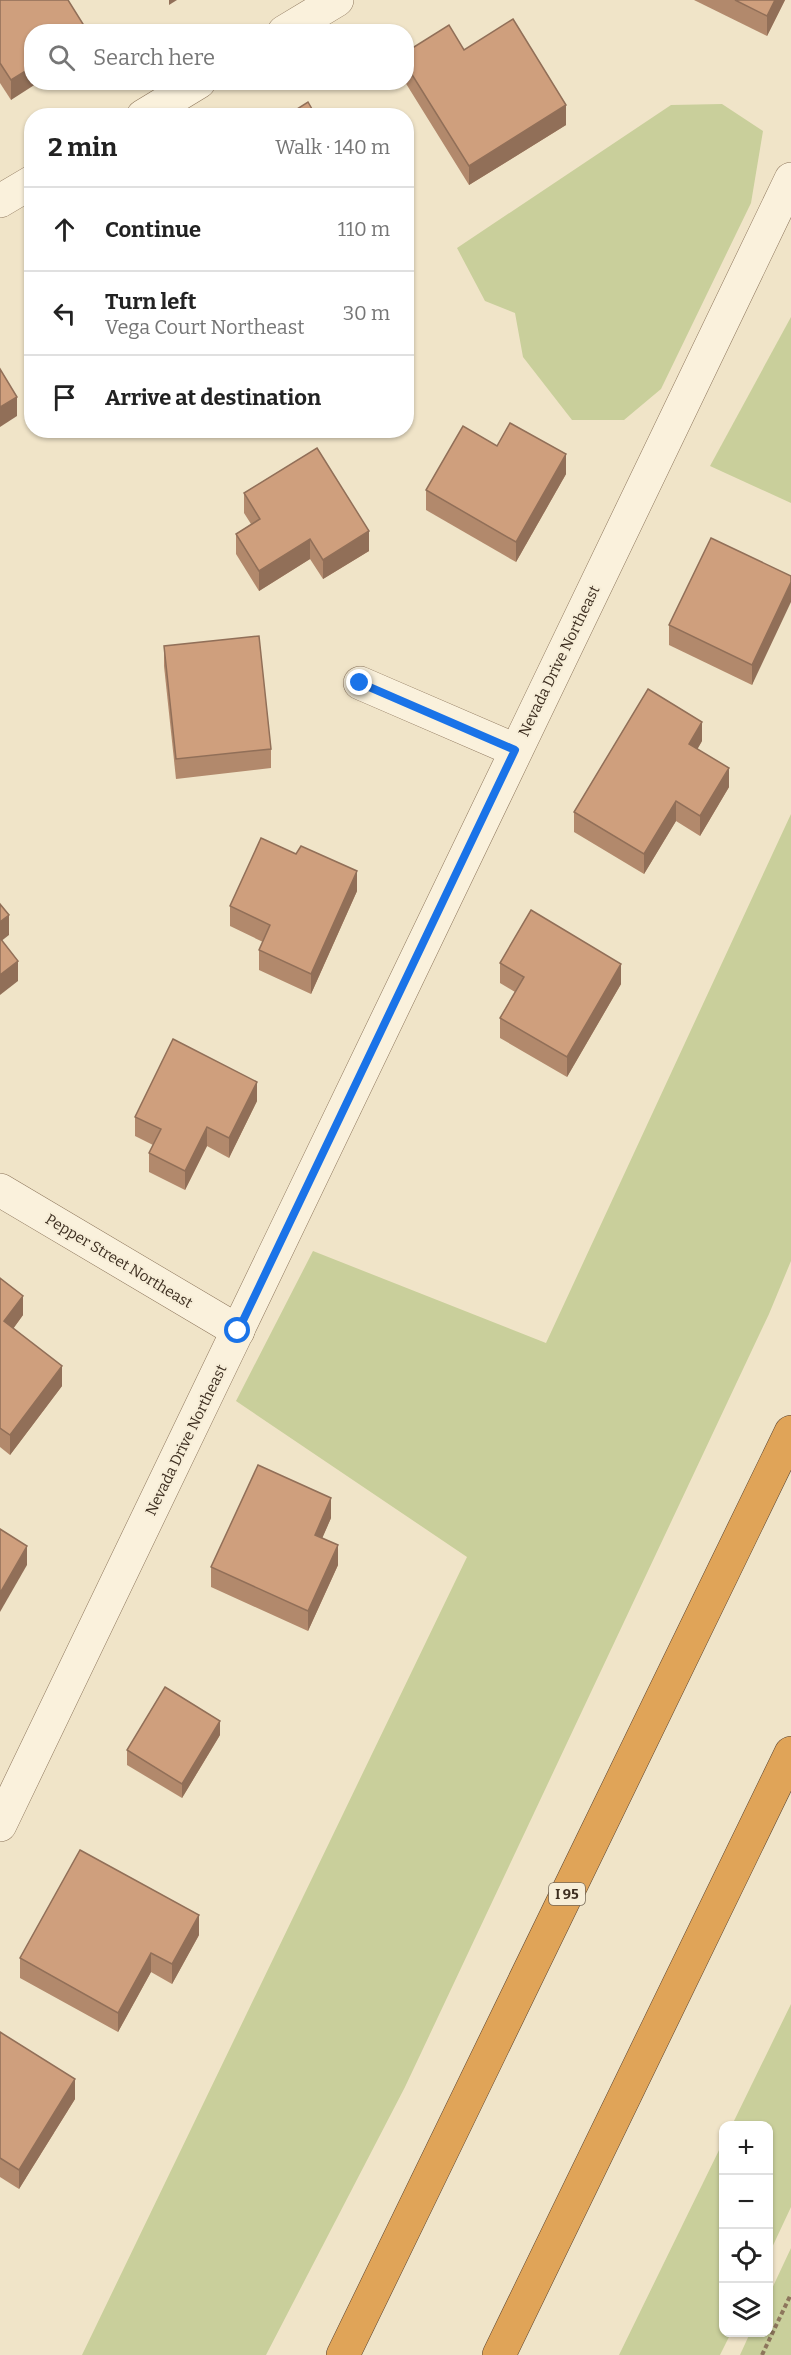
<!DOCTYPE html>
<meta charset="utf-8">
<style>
body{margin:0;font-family:Bitter,serif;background:#f6f6f6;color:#222}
.controls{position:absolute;right:18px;bottom:18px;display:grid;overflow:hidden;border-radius:12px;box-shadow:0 2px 4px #0004}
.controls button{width:54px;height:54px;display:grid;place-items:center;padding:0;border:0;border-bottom:2px solid #e0e0e0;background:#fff;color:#222;font:30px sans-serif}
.stop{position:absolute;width:18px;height:18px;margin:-14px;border:4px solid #1a73e8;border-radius:50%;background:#fff}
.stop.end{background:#1a73e8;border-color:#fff;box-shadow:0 2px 6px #0008}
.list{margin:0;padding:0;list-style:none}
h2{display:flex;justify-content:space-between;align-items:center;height:78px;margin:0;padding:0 24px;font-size:26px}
h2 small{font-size:20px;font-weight:400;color:#767676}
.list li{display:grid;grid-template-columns:39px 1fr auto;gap:18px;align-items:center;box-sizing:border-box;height:84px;padding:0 24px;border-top:2px solid #e0e0e0}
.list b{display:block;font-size:22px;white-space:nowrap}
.list p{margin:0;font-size:20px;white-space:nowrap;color:#767676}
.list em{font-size:20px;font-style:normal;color:#767676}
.icon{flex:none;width:33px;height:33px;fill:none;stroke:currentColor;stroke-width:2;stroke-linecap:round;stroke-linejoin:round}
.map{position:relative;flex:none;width:791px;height:2355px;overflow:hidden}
.search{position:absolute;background:#fff;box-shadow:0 2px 4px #0004;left:24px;top:24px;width:390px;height:66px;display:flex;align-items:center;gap:15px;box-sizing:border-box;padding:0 21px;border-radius:24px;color:#767676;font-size:22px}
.panel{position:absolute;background:#fff;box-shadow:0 2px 4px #0004;left:24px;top:108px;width:390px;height:330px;border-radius:24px}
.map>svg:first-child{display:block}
.green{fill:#c9cf9b}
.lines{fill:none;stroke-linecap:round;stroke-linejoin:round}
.minor-casing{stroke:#8d765c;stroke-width:34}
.motorway-casing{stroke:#5b4430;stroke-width:34}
.path{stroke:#8d765c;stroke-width:4;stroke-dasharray:4.5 3;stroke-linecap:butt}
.minor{stroke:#faf1dc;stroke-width:33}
.motorway{stroke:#e0a458;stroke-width:33}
.wall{fill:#b2896c}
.shaded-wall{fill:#916f58}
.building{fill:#cf9f7d;stroke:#916f58;stroke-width:1.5}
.route{stroke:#1a73e8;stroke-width:8}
.labels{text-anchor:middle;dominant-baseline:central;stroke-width:4.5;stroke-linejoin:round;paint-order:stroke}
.shield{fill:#f7eed8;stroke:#756857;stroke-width:1.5}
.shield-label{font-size:14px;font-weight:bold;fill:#3d2e20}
.street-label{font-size:15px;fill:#3d2e20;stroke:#f7eed8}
</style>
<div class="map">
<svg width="791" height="2355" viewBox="0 0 791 2355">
<rect width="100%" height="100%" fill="#f0e4c8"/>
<g class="green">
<polygon points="722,104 763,131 751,203 661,389 624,420 572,420 523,357 515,313 485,301 457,248 671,105"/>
<polygon points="791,317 791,503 710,466"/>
<polygon points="791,814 791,1261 769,1314 405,2087 266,2355 82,2355 467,1557 236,1401 313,1251 546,1343"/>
<polygon points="791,2004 791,2207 769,2254 768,2126 732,2125"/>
<polygon points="723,2142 724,2332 731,2333 720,2355 619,2355"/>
<polygon points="791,2248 791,2355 740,2355 750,2333 768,2332 769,2295"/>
</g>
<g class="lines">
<g class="minor-casing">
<g id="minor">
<polyline points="284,32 337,0"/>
<polyline points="143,116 199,82"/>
<polyline points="0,201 32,182"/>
<polyline points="360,683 515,750"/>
<polyline points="0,1190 238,1331"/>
<polyline points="0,1825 791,179"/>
</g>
</g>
<g class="motorway-casing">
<g id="motorway">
<polyline points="343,2355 791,1432"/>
<polyline points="499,2355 791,1753"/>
</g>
</g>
<polyline class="path" points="762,2355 791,2294"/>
<use href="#minor" class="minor"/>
<use href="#motorway" class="motorway"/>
</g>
<g class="wall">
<polygon points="0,0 68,0 11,100 0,83"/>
<polygon points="694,0 785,0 767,36"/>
<polygon points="464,50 566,125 469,185 405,82 406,82 406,52"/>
<polygon points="497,446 566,474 516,562 426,510 426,490"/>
<polygon points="244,493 369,551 323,579 310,559 259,591 236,554 236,534 251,524 244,513"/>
<polygon points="791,576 752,685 669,645 669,625"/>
<polygon points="164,646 271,749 271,768 176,779 164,666"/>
<polygon points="702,741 697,749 729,787 700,836 676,821 644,874 574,832 574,812"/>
<polygon points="357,891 311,994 259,970 259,950 263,942 230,926 230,906"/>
<polygon points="500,963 621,984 567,1077 500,1038 500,1018 515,992 500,983"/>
<polygon points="257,1101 229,1158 207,1146 185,1190 149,1172 149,1153 153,1145 135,1136 135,1117"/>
<polygon points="0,1278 23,1315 13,1329 62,1386 10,1455 0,1447"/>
<polygon points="331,1518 322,1538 338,1565 308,1631 211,1587 211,1567"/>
<polygon points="220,1735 182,1798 127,1765 127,1750"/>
<polygon points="199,1935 172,1984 151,1972 118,2032 20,1978 20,1958"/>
<polygon points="0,2032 75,2099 19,2189 0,2177"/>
</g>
<g class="shaded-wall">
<polygon points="169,0 177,0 169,5"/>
<polygon points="775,0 785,0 767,36 767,16"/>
<polygon points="32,67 32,82 39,82 11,100 11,80"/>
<polygon points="566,105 566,125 469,185 469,166"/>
<polygon points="17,397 17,416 0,427 0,407"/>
<polygon points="566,454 566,474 516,562 516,542"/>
<polygon points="369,531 369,551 323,579 323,560"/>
<polygon points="310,539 310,559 259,591 259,571"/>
<polygon points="791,582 791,602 752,685 752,665"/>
<polygon points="702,722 702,741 689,764 689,744"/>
<polygon points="729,768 729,787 700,836 700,816"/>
<polygon points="676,801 676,821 644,874 644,854"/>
<polygon points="357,871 357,891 311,994 311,974"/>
<polygon points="9,915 9,935 0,942 0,922"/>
<polygon points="18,961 18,981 0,995 0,975"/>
<polygon points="621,964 621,984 567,1077 567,1057"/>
<polygon points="257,1082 257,1101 229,1158 229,1138"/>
<polygon points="207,1127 207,1146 185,1190 185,1171"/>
<polygon points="23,1296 23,1315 4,1341 4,1321"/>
<polygon points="62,1366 62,1386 10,1455 10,1435"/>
<polygon points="331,1498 331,1518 315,1555 315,1535"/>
<polygon points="338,1545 338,1565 308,1631 308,1611"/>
<polygon points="27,1546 27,1565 0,1612 0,1593"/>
<polygon points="220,1721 220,1735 182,1798 182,1784"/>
<polygon points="199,1915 199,1935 172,1984 172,1964"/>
<polygon points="151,1953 151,1972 118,2032 118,2013"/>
<polygon points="75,2079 75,2099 19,2189 19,2170"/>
</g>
<g class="building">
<polygon points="0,0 68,0 88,32 32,32 32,67 11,80 0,63"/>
<polygon points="735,0 775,0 767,16"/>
<polygon points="513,19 566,105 469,166 406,65 406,52 449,25 464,50"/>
<polygon points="308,102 316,116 286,116"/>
<polygon points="0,369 17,397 0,407"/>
<polygon points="510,423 566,454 516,542 426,490 463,426 497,446"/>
<polygon points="317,448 369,531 323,560 310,539 259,571 236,534 260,519 244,493"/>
<polygon points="711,538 791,576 791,582 752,665 669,625"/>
<polygon points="259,636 271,749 176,759 164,646"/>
<polygon points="648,689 702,722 689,744 729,768 700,816 676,801 644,854 574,812"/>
<polygon points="261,838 296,854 301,846 357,871 311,974 259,950 270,925 230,906"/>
<polygon points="0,904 9,915 0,922"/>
<polygon points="531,910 621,964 567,1057 500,1018 524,977 500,963"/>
<polygon points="0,938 18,961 0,975"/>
<polygon points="173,1039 257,1082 229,1138 207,1127 185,1171 149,1153 161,1129 135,1117"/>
<polygon points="0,1278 23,1296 4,1321 62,1366 10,1435 0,1428"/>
<polygon points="258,1465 331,1498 315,1535 338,1545 308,1611 211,1567"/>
<polygon points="0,1529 27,1546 0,1593"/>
<polygon points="165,1687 220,1721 182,1784 127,1750"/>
<polygon points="80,1850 199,1915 172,1964 151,1953 118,2013 20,1958"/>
<polygon points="0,2032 75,2079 19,2170 0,2158"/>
</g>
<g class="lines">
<polyline class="route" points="238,1331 515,750 360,683"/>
</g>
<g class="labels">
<rect class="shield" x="549" y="1883" width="36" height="22" rx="4.5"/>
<g class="shield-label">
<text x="567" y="1894">I 95</text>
</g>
<g class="street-label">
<text transform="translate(559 661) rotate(-64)">Nevada Drive Northeast</text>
<text transform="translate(119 1261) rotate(31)">Pepper Street Northeast</text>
<text transform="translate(186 1440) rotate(-64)">Nevada Drive Northeast</text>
</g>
</g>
</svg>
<div class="controls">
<button>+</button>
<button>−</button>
<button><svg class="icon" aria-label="locate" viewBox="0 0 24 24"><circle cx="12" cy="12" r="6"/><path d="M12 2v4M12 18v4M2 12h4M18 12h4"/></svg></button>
<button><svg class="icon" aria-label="layers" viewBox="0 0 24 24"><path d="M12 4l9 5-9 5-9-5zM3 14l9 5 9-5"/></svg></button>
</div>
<div class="stop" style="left:238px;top:1331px"></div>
<div class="stop end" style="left:360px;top:683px"></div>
<div class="search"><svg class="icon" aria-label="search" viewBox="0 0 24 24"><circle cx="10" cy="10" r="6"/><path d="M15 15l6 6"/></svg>Search here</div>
<section class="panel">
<h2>2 min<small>Walk · 140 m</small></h2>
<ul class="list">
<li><svg class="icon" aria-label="ahead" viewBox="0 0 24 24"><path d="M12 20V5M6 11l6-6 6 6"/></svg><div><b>Continue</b></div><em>110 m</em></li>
<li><svg class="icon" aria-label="left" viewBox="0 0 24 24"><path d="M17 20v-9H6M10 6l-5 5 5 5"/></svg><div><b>Turn left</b><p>Vega Court Northeast</p></div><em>30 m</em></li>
<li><svg class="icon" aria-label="arrive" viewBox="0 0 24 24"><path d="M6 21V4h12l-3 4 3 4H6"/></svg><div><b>Arrive at destination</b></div></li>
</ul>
</section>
</div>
